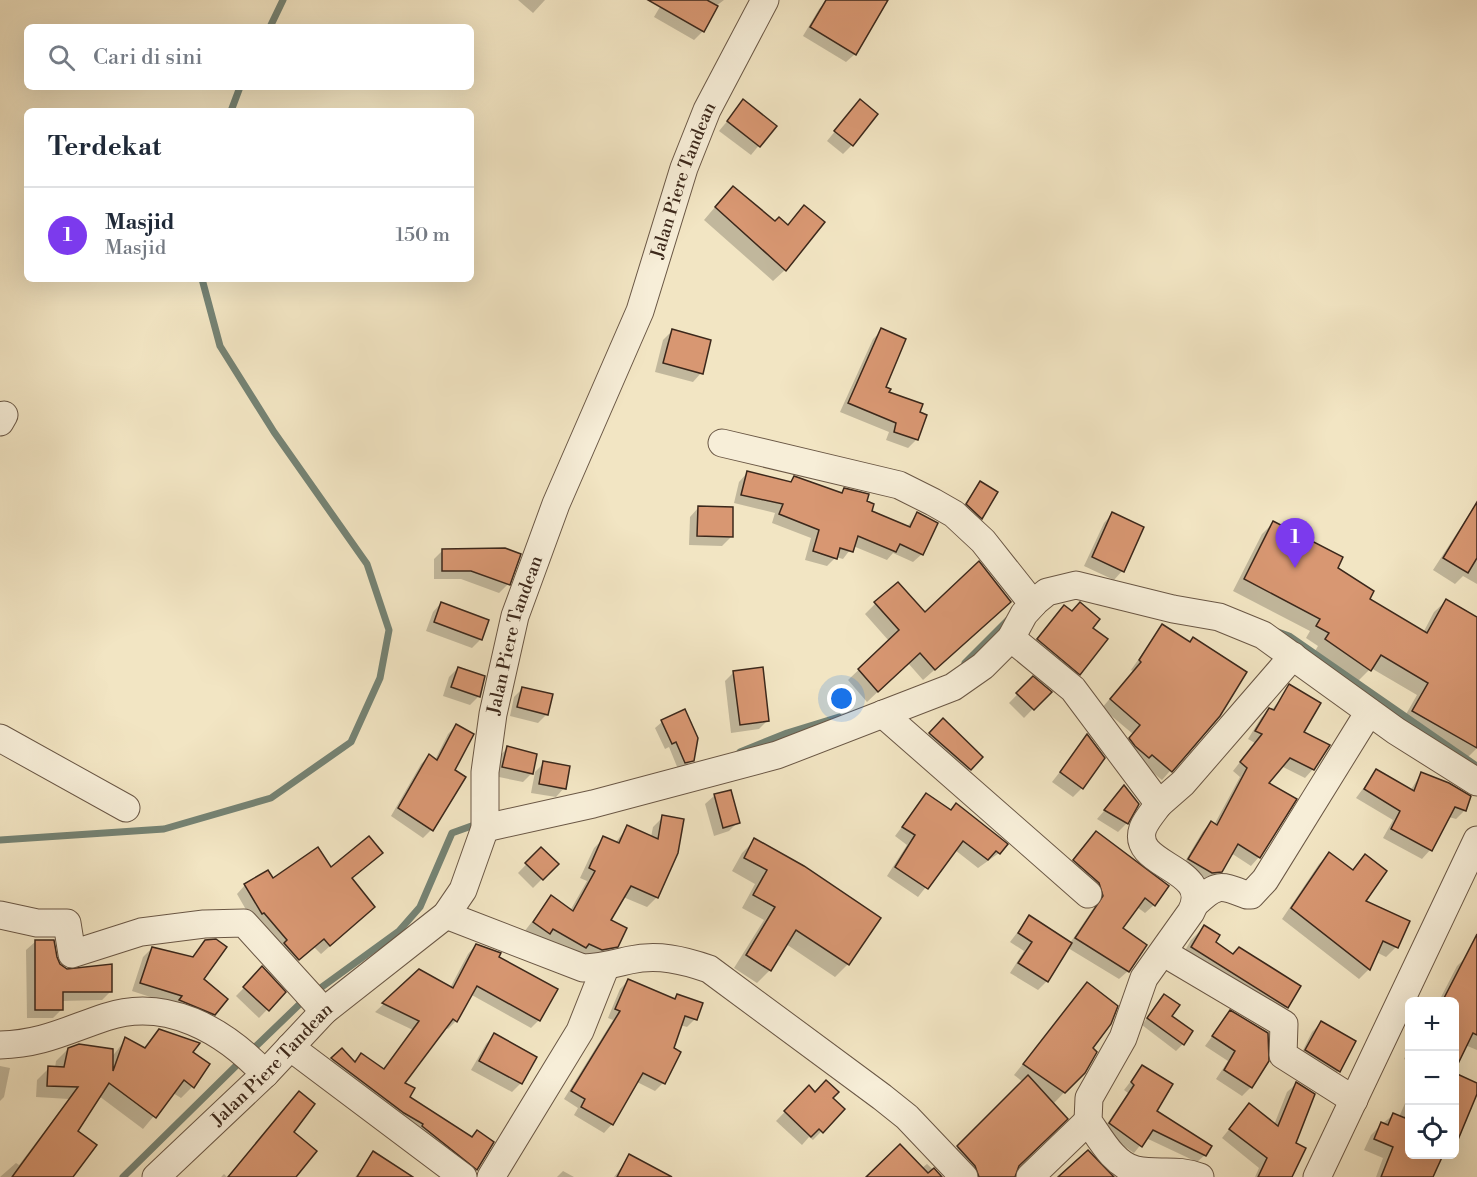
<!DOCTYPE html>
<html lang="id">
<meta charset="utf-8">
<style>
body{margin:0;font-family:"Libre Bodoni",serif;background:#f2f2f3;color:#1f2937}
.controls{position:absolute;right:18px;bottom:18px;display:grid;overflow:hidden;border-radius:9px;box-shadow:0 6px 24px #0002}
.controls button{width:54px;height:54px;display:grid;place-items:center;padding:0;border:0;border-bottom:2px solid #e0e1e3;background:#fff;color:#1f2937;font:30px sans-serif}
.you{position:absolute;left:842px;top:699px;width:21px;height:21px;margin:-15px;border:4px solid #fff;border-radius:50%;background:#1a73e8;box-shadow:0 0 0 9px #1a73e833}
.badge{display:grid;place-items:center;width:39px;height:39px;border-radius:50%;background:#7c3aed;color:#fff;font-size:20px;font-weight:700}
.pin{position:absolute;translate:-50% -50px;filter:drop-shadow(0 2px 3px #0008)}
.pin::after{content:'';position:absolute;top:32px;width:21px;height:18px;background:inherit;clip-path:polygon(0 0,100% 0,50% 100%)}
.list{margin:0;padding:0;list-style:none}
h2{display:flex;justify-content:space-between;align-items:center;height:78px;margin:0;padding:0 24px;font-size:26px}
h2 small{font-size:20px;font-weight:400;color:#747a83}
.list li{display:grid;grid-template-columns:39px 1fr auto;gap:18px;align-items:center;box-sizing:border-box;height:96px;padding:0 24px;border-top:2px solid #e0e1e3}
.list b{display:block;font-size:22px;white-space:nowrap}
.list p{margin:0;font-size:20px;white-space:nowrap;color:#747a83}
.list em{font-size:20px;font-style:normal;color:#747a83}
.icon{flex:none;width:33px;height:33px;fill:none;stroke:currentColor;stroke-width:2;stroke-linecap:round;stroke-linejoin:round}
.map{position:relative;flex:none;width:1477px;height:1177px;overflow:hidden}
.search{position:absolute;background:#fff;box-shadow:0 6px 24px #0002;left:24px;top:24px;width:450px;height:66px;display:flex;align-items:center;gap:15px;box-sizing:border-box;padding:0 21px;border-radius:9px;color:#747a83;font-size:22px}
.panel{position:absolute;background:#fff;box-shadow:0 6px 24px #0002;left:24px;top:108px;width:450px;height:174px;border-radius:9px}
.map>svg:first-child{display:block}
.shadow{fill:#0003}
.lines{fill:none;stroke-linecap:round;stroke-linejoin:round}
.stream{stroke:#758374;stroke-width:7}
.building{fill:#d89772;stroke:#3c281b;stroke-width:1.5}
.minor-casing{stroke:#6a5745;stroke-width:29}
.minor{stroke:#f7eed8;stroke-width:27}
.labels{text-anchor:middle;dominant-baseline:central;stroke-width:6;stroke-linejoin:round;paint-order:stroke}
.street-label{font-size:18px;fill:#3c281b;stroke:#f7eed8}
</style>
<div class="map">
<svg width="1477" height="1177" viewBox="0 0 1477 1177">
<rect width="100%" height="100%" fill="#f2e5c3"/>
<filter id="stains"><feTurbulence type="fractalNoise" baseFrequency=".00333" numOctaves="4"/><feColorMatrix values="0 0 0 0 .2 0 0 0 0 .09 0 0 0 0 .02 0 0 0 .5 -.17"/></filter>
<radialGradient id="worn" r=".72"><stop offset=".6" stop-color="#630" stop-opacity="0"/><stop offset="1" stop-color="#630" stop-opacity=".3"/></radialGradient>
<g class="shadow">
<polygon points="518,0 545,0 533,13"/>
<polygon points="664,0 724,0 716,6 703,31 694,40 654,17"/>
<polygon points="886,0 855,54 846,62 803,36 819,9 827,1"/>
<polygon points="744,101 775,126 751,155 719,131"/>
<polygon points="860,101 852,145 843,154 827,141"/>
<polygon points="721,200 774,223 787,226 804,207 785,270 773,281 704,220"/>
<polygon points="882,330 884,388 887,393 918,413 917,439 908,448 886,440 889,432 840,412 873,339"/>
<polygon points="672,331 701,373 693,382 655,372 663,340"/>
<polygon points="747,473 789,483 794,478 840,494 844,490 865,502 870,512 907,527 917,514 922,554 913,562 893,553 887,560 853,546 843,559 836,557 827,566 805,560 811,538 772,523 775,513 734,503 739,482"/>
<polygon points="980,483 981,518 972,526 958,513"/>
<polygon points="1477,502 1477,584 1463,576 1455,584 1433,570"/>
<polygon points="698,508 731,537 722,546 689,545 690,517"/>
<polygon points="1112,514 1122,571 1114,580 1084,566 1104,523"/>
<polygon points="1273,523 1336,569 1368,599 1423,633 1434,612 1446,601 1477,618 1477,748 1465,760 1401,723 1417,695 1371,668 1358,681 1315,651 1318,646 1306,638 1310,631 1233,591 1262,534"/>
<polygon points="443,550 508,584 499,593 461,579 434,579 434,559"/>
<polygon points="441,603 481,639 472,648 426,631 433,612"/>
<polygon points="876,603 925,614 999,613 923,680 908,663 867,702 848,680 889,641 865,614"/>
<polygon points="1064,607 1091,628 1079,674 1066,687 1024,653"/>
<polygon points="1162,626 1219,715 1162,780 1121,747 1133,734 1102,708 1133,671 1131,670"/>
<polygon points="458,668 479,696 470,705 443,696 449,677"/>
<polygon points="734,672 768,720 759,729 731,733 725,681"/>
<polygon points="1033,678 1049,692 1024,718 1009,703"/>
<polygon points="1290,686 1313,769 1305,778 1281,766 1267,784 1295,799 1259,857 1251,866 1231,853 1212,880 1203,881 1181,868 1203,831 1211,823 1214,825 1240,777 1233,771 1255,743 1248,739 1261,718 1269,710 1271,711"/>
<polygon points="523,688 547,714 538,723 510,716 514,697"/>
<polygon points="943,720 981,757 961,778 921,743"/>
<polygon points="662,722 692,760 685,767 678,769 669,747 665,749 655,728"/>
<polygon points="456,726 453,771 431,830 423,838 391,816 421,764 429,756 435,760 448,734"/>
<polygon points="1087,737 1082,788 1073,797 1052,782"/>
<polygon points="507,748 531,774 523,782 494,776 499,757"/>
<polygon points="544,763 564,788 556,797 531,793 535,772"/>
<polygon points="1376,771 1410,791 1421,774 1465,810 1456,819 1449,817 1430,850 1422,859 1383,838 1393,820 1356,798"/>
<polygon points="1124,788 1127,823 1118,832 1097,819"/>
<polygon points="730,791 738,822 729,831 714,836 705,804 714,796"/>
<polygon points="926,795 999,853 978,868 955,850 918,897 887,876 907,845 895,836"/>
<polygon points="663,817 657,897 647,907 623,897 609,920 617,946 606,956 593,959 524,932 551,897 570,911 587,881 580,878 594,848 604,838 615,843 628,827 651,837 653,827"/>
<polygon points="755,840 848,964 835,977 786,944 770,970 757,983 734,968 764,920 742,908 755,884 732,871 742,853"/>
<polygon points="1087,842 1154,905 1145,913 1137,907 1121,928 1128,971 1119,979 1068,948 1047,981 1038,990 1010,973 1024,951 1010,942 1029,917 1070,943 1095,906 1090,891 1065,869"/>
<polygon points="541,849 557,864 533,888 518,873"/>
<polygon points="381,853 351,879 364,916 321,954 314,947 289,967 253,922 237,894 245,885 331,869"/>
<polygon points="1329,854 1352,870 1365,856 1363,901 1396,947 1386,957 1376,952 1369,969 1359,979 1282,919 1319,864"/>
<polygon points="1204,927 1214,942 1286,1007 1273,1020 1179,961 1191,940"/>
<polygon points="205,941 202,979 214,1014 205,1023 175,1005 132,991 143,957 152,948 191,958"/>
<polygon points="35,942 59,965 111,991 102,1000 61,1001 62,1009 53,1018 27,1018 26,950"/>
<polygon points="476,945 497,958 539,1020 531,1028 470,994 456,1021 448,1029 445,1027 403,1083 408,1098 471,1138 492,1143 468,1177 325,1067 342,1051 354,1063 361,1055 382,1070 413,1030 375,1012 419,971 450,988 468,954"/>
<polygon points="1468,955 1477,955 1477,1050 1465,1045 1454,1067 1454,1002 1435,1002 1439,1001 1457,966"/>
<polygon points="262,969 284,992 259,1018 236,996"/>
<polygon points="628,981 673,1000 678,995 695,1019 687,1027 680,1025 663,1083 655,1091 637,1082 612,1124 604,1133 574,1115 578,1108 564,1099 613,1020 608,1018 620,989"/>
<polygon points="1087,984 1091,1048 1084,1072 1053,1104 1014,1177 965,1177 948,1157 1023,1082 1014,1075"/>
<polygon points="1158,1003 1170,1016 1183,1044 1176,1051 1142,1025"/>
<polygon points="1230,1012 1251,1087 1242,1096 1216,1079 1228,1061 1205,1046"/>
<polygon points="1321,1023 1354,1041 1338,1071 1330,1080 1298,1060 1312,1032"/>
<polygon points="159,1030 191,1052 192,1087 181,1098 173,1093 143,1129 99,1096 76,1131 71,1177 0,1177 16,1163 19,1165 69,1099 36,1097 37,1080 49,1068 55,1068 56,1061 68,1049 111,1058 126,1039 143,1049"/>
<polygon points="494,1035 535,1057 521,1083 512,1092 471,1070 486,1044"/>
<polygon points="1410,1047 1410,1062 1404,1059"/>
<polygon points="0,1066 10,1068 4,1097 0,1101"/>
<polygon points="1142,1067 1155,1111 1205,1155 1197,1162 1146,1138 1134,1153 1102,1131 1128,1093 1124,1090"/>
<polygon points="1454,1075 1477,1084 1464,1121 1454,1130"/>
<polygon points="1296,1084 1290,1177 1255,1177 1259,1168 1222,1138 1249,1105 1274,1125 1287,1092"/>
<polygon points="809,1087 815,1093 831,1098 843,1109 813,1140 809,1137 802,1145 776,1121"/>
<polygon points="1410,1092 1410,1154 1441,1154 1432,1177 1376,1177 1383,1158 1364,1150 1371,1135 1382,1124 1393,1115 1399,1117"/>
<polygon points="299,1093 292,1132 294,1177 221,1177 224,1174 227,1177 244,1160"/>
<polygon points="374,1153 396,1177 355,1177"/>
<polygon points="630,1156 649,1177 614,1177"/>
<polygon points="927,1164 941,1177 868,1177 922,1168"/>
<polygon points="563,1171 574,1177 557,1177"/>
</g>
<g class="lines">
<g class="stream">
<polyline points="270,27 283,0"/>
<polyline points="231,111 240,87"/>
<polyline points="1278,632 1289,636 1475,765"/>
<polyline points="965,663 1008,620"/>
<polyline points="740,752 787,733 839,717"/>
<polyline points="0,840 164,829 271,798 351,742 380,678 389,630 367,564 274,432 220,346 202,279"/>
<polyline points="315,992 399,931 420,907 452,833 477,824"/>
<polyline points="251,1051 306,998"/>
<polyline points="123,1177 243,1059"/>
</g>
</g>
<g class="building">
<polygon points="648,0 707,0 718,6 704,32"/>
<polygon points="826,0 888,0 856,55 810,27"/>
<polygon points="743,99 777,126 760,147 727,121"/>
<polygon points="860,99 878,114 853,146 834,131"/>
<polygon points="733,186 775,221 779,217 788,225 804,205 825,222 786,271 715,207"/>
<polygon points="881,328 906,339 886,387 891,389 889,392 923,404 920,412 927,415 918,440 894,432 896,423 848,403"/>
<polygon points="672,329 711,340 703,374 663,363"/>
<polygon points="747,471 791,482 794,476 842,493 844,488 869,494 867,501 874,504 872,511 910,527 917,512 938,523 923,555 900,544 896,552 858,536 853,552 840,548 837,559 813,551 819,530 779,514 783,504 741,495"/>
<polygon points="980,481 998,492 982,519 966,504"/>
<polygon points="1477,502 1477,558 1468,573 1443,558"/>
<polygon points="698,506 733,507 733,537 697,536"/>
<polygon points="1112,512 1144,527 1124,572 1092,557"/>
<polygon points="1273,521 1343,557 1338,568 1374,591 1370,599 1427,633 1446,599 1477,617 1477,748 1412,711 1428,683 1381,655 1371,671 1325,639 1329,633 1316,626 1320,619 1244,579"/>
<polygon points="505,548 521,554 510,585 471,571 442,571 442,549"/>
<polygon points="979,561 1011,602 935,670 920,653 878,692 858,669 899,630 874,602 898,582 925,612"/>
<polygon points="441,602 489,620 482,640 434,622"/>
<polygon points="1080,602 1100,619 1093,628 1108,639 1080,675 1037,639 1064,605 1072,611"/>
<polygon points="1162,624 1190,642 1193,637 1247,672 1220,716 1172,772 1152,755 1149,758 1135,746 1129,738 1140,725 1110,699 1141,662 1139,660"/>
<polygon points="458,667 485,676 480,697 451,687"/>
<polygon points="763,667 769,721 740,725 733,671"/>
<polygon points="1033,676 1052,692 1034,710 1016,693"/>
<polygon points="1289,684 1321,703 1304,732 1330,745 1314,770 1290,758 1269,783 1297,799 1260,858 1238,844 1222,872 1212,873 1188,859 1211,821 1217,825 1247,768 1240,762 1262,734 1255,731 1269,708 1274,710"/>
<polygon points="522,687 553,694 548,715 517,707"/>
<polygon points="685,709 698,738 694,761 685,763 676,742 672,744 661,720"/>
<polygon points="943,718 983,757 971,770 929,733"/>
<polygon points="456,724 474,734 455,770 466,777 433,831 398,808 429,754 437,760"/>
<polygon points="1087,734 1105,758 1083,789 1060,772"/>
<polygon points="507,746 537,754 533,774 502,767"/>
<polygon points="543,761 570,766 566,789 539,784"/>
<polygon points="1376,769 1414,791 1421,772 1449,783 1471,796 1466,811 1455,807 1432,851 1391,829 1400,811 1364,789"/>
<polygon points="1124,785 1139,804 1128,824 1104,810"/>
<polygon points="731,790 740,823 723,828 714,794"/>
<polygon points="926,793 951,810 956,803 1008,844 1000,854 996,851 988,860 963,841 928,889 895,867 915,835 902,827"/>
<polygon points="662,815 684,819 678,853 658,898 631,886 611,920 627,928 618,947 602,950 589,944 586,948 553,929 550,934 533,922 551,895 573,911 595,871 589,868 603,836 619,843 627,825 658,839"/>
<polygon points="1096,831 1169,886 1155,906 1145,898 1123,928 1147,945 1129,972 1075,938 1103,896 1099,883 1073,860"/>
<polygon points="369,836 383,853 352,878 375,907 330,946 324,939 299,960 284,943 287,940 264,913 262,914 244,884 268,870 273,878 318,847 331,867"/>
<polygon points="754,838 804,866 881,918 849,965 796,930 771,971 746,955 775,907 753,895 767,870 744,858"/>
<polygon points="541,847 559,864 543,880 525,863"/>
<polygon points="1329,852 1353,870 1365,854 1387,871 1366,901 1410,921 1398,948 1383,941 1370,970 1291,908"/>
<polygon points="1029,915 1072,943 1048,982 1018,963 1032,942 1018,933"/>
<polygon points="1204,925 1220,935 1216,942 1233,954 1239,947 1301,986 1288,1008 1191,947"/>
<polygon points="1477,934 1477,1035 1473,1033 1455,1070 1455,1002 1442,1002"/>
<polygon points="216,939 227,947 204,979 228,999 215,1015 179,1000 182,996 140,983 152,947 193,957 205,940"/>
<polygon points="35,940 54,940 57,957 60,964 67,969 112,964 112,992 63,992 63,1010 35,1010"/>
<polygon points="476,944 501,953 499,957 558,989 540,1021 477,986 457,1022 453,1019 405,1083 415,1088 410,1097 472,1137 477,1130 494,1142 477,1170 422,1126 423,1124 404,1113 331,1058 342,1048 355,1062 361,1053 384,1069 419,1021 382,1003 419,969 453,988"/>
<polygon points="262,966 286,992 269,1011 243,987"/>
<polygon points="628,979 675,999 677,994 703,1003 697,1020 685,1016 674,1048 681,1052 665,1084 643,1073 613,1125 581,1107 585,1099 571,1091 620,1011 615,1009"/>
<polygon points="1087,982 1118,1006 1111,1024 1093,1048 1097,1052 1085,1073 1065,1093 1023,1064"/>
<polygon points="1164,994 1180,1005 1172,1016 1193,1031 1184,1045 1147,1018"/>
<polygon points="1230,1010 1268,1033 1269,1061 1252,1088 1224,1070 1235,1051 1212,1036"/>
<polygon points="1321,1021 1356,1041 1340,1072 1305,1050"/>
<polygon points="159,1029 200,1043 193,1052 210,1064 194,1088 184,1080 156,1118 109,1083 78,1131 97,1145 73,1177 12,1177 78,1087 47,1086 48,1066 64,1067 68,1048 79,1044 113,1049 113,1071 125,1037 145,1048"/>
<polygon points="494,1033 537,1057 522,1084 479,1061"/>
<polygon points="1142,1065 1173,1084 1157,1111 1212,1146 1206,1156 1153,1130 1142,1147 1109,1123 1134,1085 1131,1082"/>
<polygon points="1455,1073 1477,1083 1477,1094 1455,1147"/>
<polygon points="1028,1075 1068,1119 1019,1166 1015,1177 979,1177 975,1166 957,1146"/>
<polygon points="826,1080 839,1092 833,1098 845,1109 823,1133 819,1129 811,1137 784,1111 809,1085 815,1092"/>
<polygon points="1296,1082 1315,1094 1296,1143 1306,1148 1292,1177 1258,1177 1267,1158 1229,1129 1249,1103 1278,1126"/>
<polygon points="299,1091 315,1104 294,1132 317,1151 296,1177 228,1177"/>
<polygon points="1409,1108 1410,1155 1443,1155 1433,1177 1381,1177 1393,1147 1374,1139 1381,1122 1388,1125 1393,1113 1405,1118"/>
<polygon points="900,1144 928,1173 934,1168 942,1177 866,1177"/>
<polygon points="1088,1150 1114,1177 1058,1177"/>
<polygon points="373,1151 413,1177 357,1177"/>
<polygon points="629,1154 672,1177 617,1177"/>
</g>
<g class="lines">
<g class="minor-casing">
<g id="minor">
<polyline points="0,422 4,415"/>
<polyline points="722,443 899,485 933,502 954,514 983,541 1033,604"/>
<path d="M 1011,638 L 1073,689 L 1159,804 C 1154,811 1146,820 1143,828 C 1129,867 1215,867 1191,912 L 1144,978 L 1123,1038 L 1089,1098 L 1088,1121 C 1100,1138 1114,1165 1136,1170 C 1159,1175 1177,1168 1200,1177"/>
<polyline points="883,714 1088,894"/>
<polyline points="0,738 126,808"/>
<polyline points="1159,804 1183,783 1293,656"/>
<polyline points="485,828 593,804 777,755 953,687 983,666 1011,638 1024,614 1036,601 1047,592 1076,585 1173,609 1219,617 1263,635 1396,731 1477,782"/>
<path d="M 1197,902 C 1218,882 1222,886 1247,895 L 1251,895 L 1265,880 L 1369,712"/>
<polyline points="0,915 37,923 67,923 72,954 141,932 204,924 244,923 324,1011"/>
<path d="M 446,915 L 583,968 C 600,968 613,964 630,960 C 658,954 683,960 709,969 L 882,1097 L 907,1117 L 964,1177"/>
<polyline points="1164,953 1284,1024 1283,1055 1354,1100"/>
<path d="M 0,1045 C 42,1044 67,1030 106,1017 C 166,997 224,1030 265,1074"/>
<polyline points="290,1047 463,1177"/>
<path id="s1" d="M 156,1177 L 265,1074 L 324,1011 L 446,915 L 463,890 L 485,828 L 485,772 L 493,714 L 515,616 L 556,504 L 640,311 L 684,168 L 707,110 L 765,0"/>
<polyline points="491,1177 580,1031 605,968"/>
<polyline points="1030,1177 1088,1121"/>
<polyline points="1317,1177 1477,840"/>
</g>
</g>
<use href="#minor" class="minor"/>
</g>
<g class="labels">
<g class="street-label">
<text stroke="none"><textPath href="#s1" startOffset="1170">Jalan Piere Tandean</textPath></text>
<text stroke="none"><textPath href="#s1" startOffset="684">Jalan Piere Tandean</textPath></text>
<text stroke="none"><textPath href="#s1" startOffset="162">Jalan Piere Tandean</textPath></text>
</g>
</g>
<rect width="100%" height="100%" filter="url(#stains)"/>
<rect width="100%" height="100%" fill="url(#worn)"/>
</svg>
<div class="controls">
<button>+</button>
<button>−</button>
<button><svg class="icon" aria-label="locate" viewBox="0 0 24 24"><circle cx="12" cy="12" r="6"/><path d="M12 2v4M12 18v4M2 12h4M18 12h4"/></svg></button>
</div>
<div class="you"></div>
<div class="pin badge" style="left:1295px;top:568px">1</div>
<div class="search"><svg class="icon" aria-label="search" viewBox="0 0 24 24"><circle cx="10" cy="10" r="6"/><path d="M15 15l6 6"/></svg>Cari di sini</div>
<section class="panel">
<h2>Terdekat<small></small></h2>
<ul class="list">
<li><span class="badge">1</span><div><b>Masjid</b><p>Masjid</p></div><em>150 m</em></li>
</ul>
</section>
</div>
